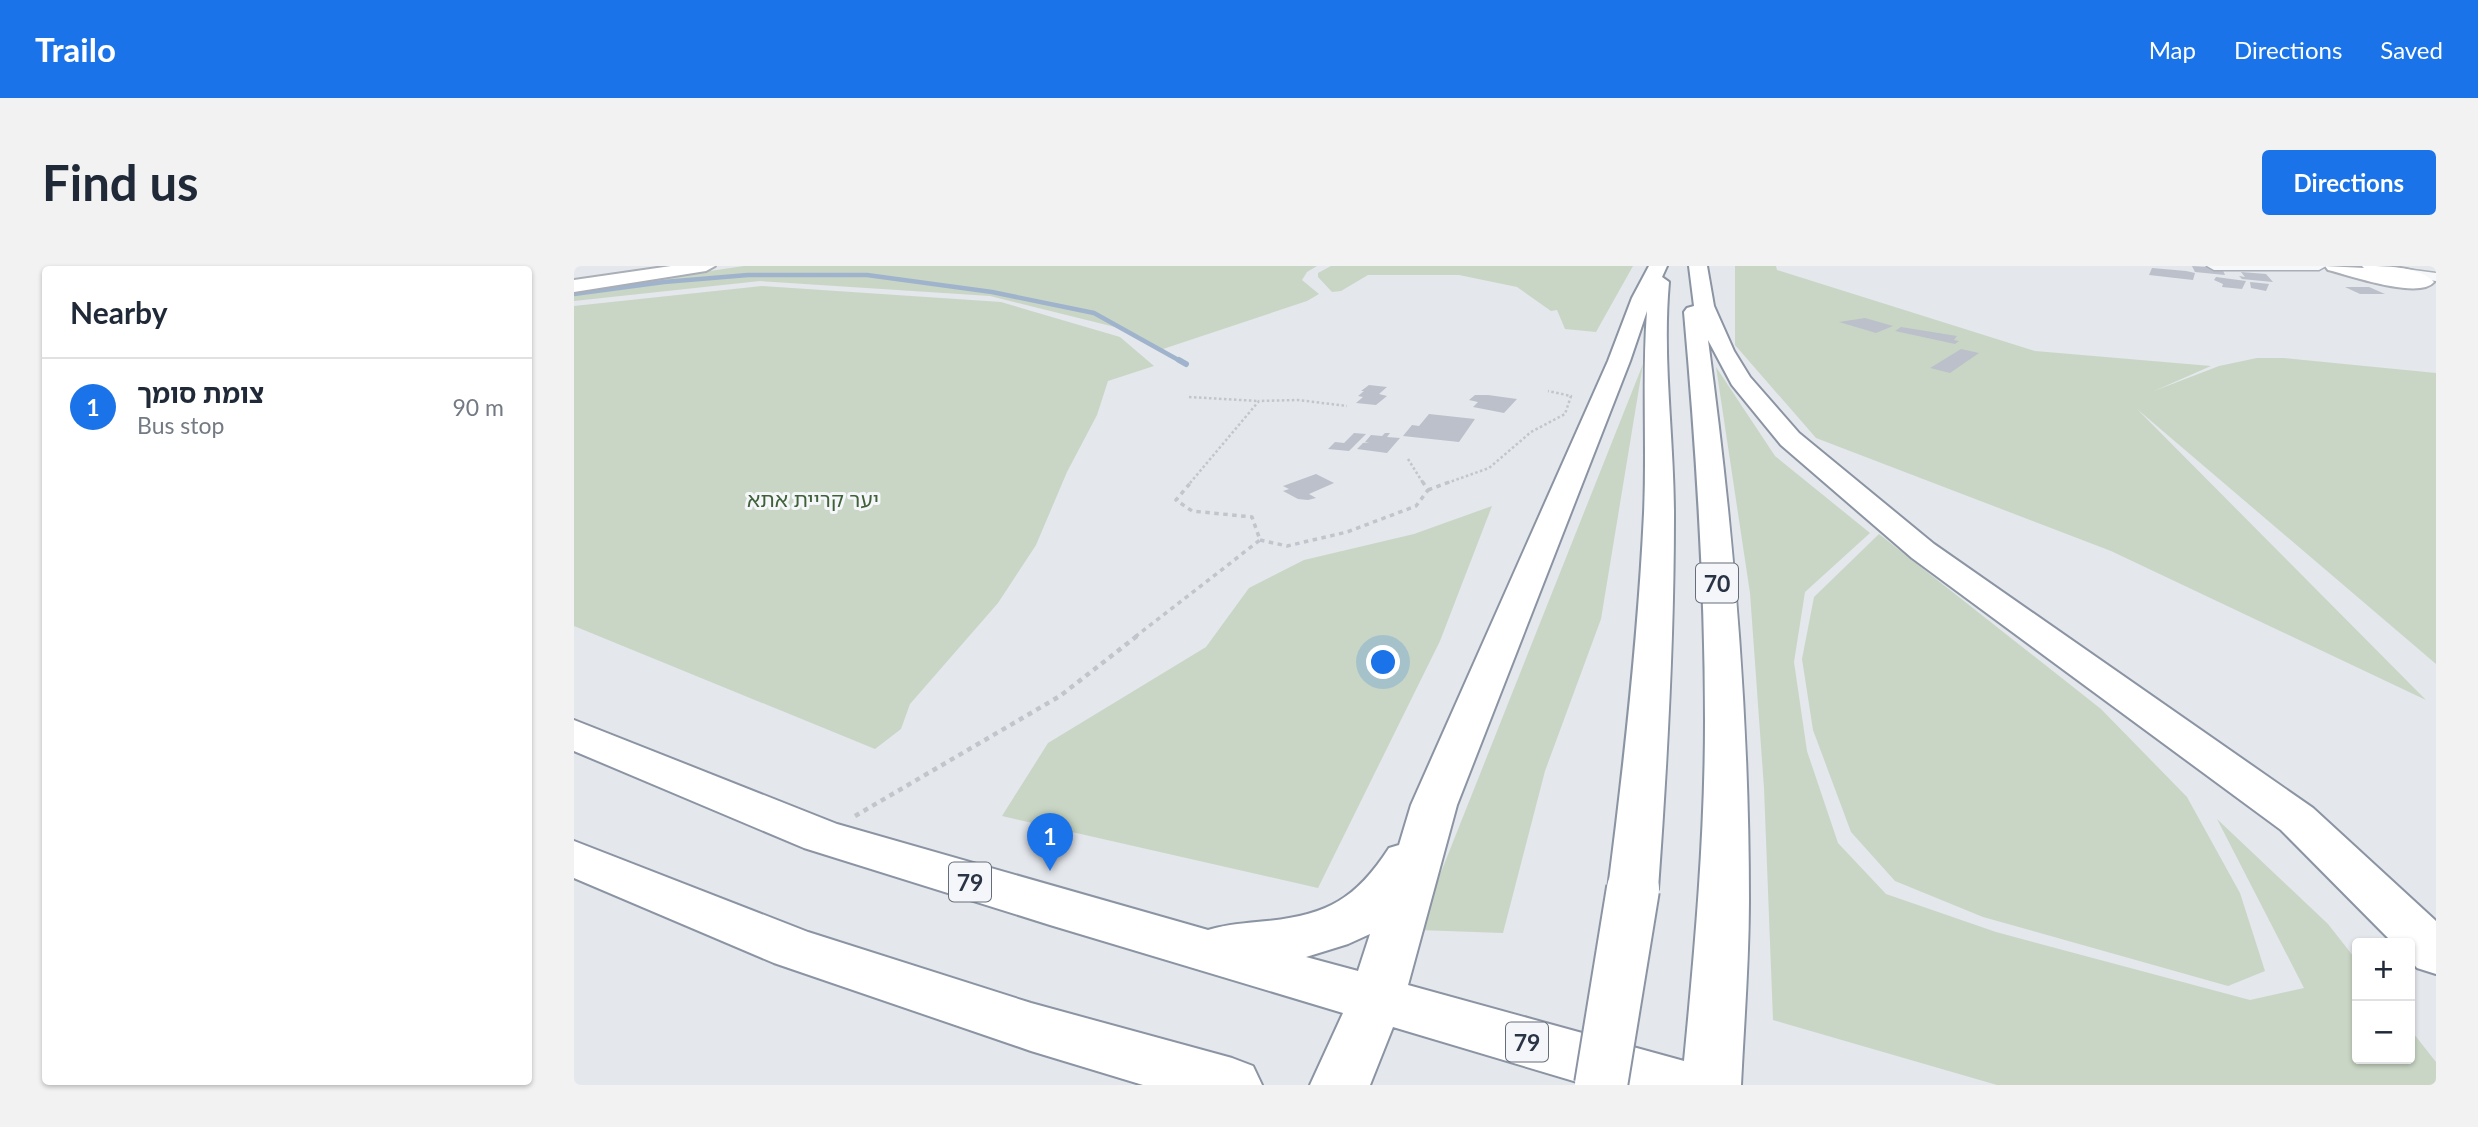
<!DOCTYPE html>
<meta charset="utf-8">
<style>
body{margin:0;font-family:Lato,"Noto Sans Hebrew",sans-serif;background:#f2f2f3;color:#1f2937}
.controls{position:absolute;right:21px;bottom:21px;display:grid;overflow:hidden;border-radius:7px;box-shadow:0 2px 5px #0004}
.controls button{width:63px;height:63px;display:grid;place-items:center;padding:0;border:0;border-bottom:2px solid #e0e1e3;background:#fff;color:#1f2937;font:35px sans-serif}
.you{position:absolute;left:810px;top:397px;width:24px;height:24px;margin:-18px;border:5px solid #fff;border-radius:50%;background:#1a73e8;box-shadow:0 0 0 10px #1a73e833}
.badge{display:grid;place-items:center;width:46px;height:46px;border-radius:50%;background:#1a73e8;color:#fff;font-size:23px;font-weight:700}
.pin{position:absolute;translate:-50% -58px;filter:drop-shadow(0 2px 4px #0008)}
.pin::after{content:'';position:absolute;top:37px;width:24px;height:21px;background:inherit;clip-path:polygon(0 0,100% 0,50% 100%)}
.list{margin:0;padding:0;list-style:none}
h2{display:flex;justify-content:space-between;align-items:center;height:91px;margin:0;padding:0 28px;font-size:30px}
h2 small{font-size:23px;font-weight:400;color:#747a83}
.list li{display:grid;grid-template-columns:46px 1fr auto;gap:21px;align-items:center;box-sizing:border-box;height:98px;padding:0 28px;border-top:2px solid #e0e1e3}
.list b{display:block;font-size:26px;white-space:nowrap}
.list p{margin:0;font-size:23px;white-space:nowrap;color:#747a83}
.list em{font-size:23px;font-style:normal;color:#747a83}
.map{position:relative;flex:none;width:1862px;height:819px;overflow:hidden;border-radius:7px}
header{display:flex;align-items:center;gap:42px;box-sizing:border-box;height:98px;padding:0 35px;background:#1a73e8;color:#fff}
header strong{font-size:33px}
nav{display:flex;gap:38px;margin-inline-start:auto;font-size:24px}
.intro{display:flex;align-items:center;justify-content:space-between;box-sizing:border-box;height:168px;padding:0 42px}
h1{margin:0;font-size:49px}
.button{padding:18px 32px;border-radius:7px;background:#1a73e8;color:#fff;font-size:24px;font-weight:700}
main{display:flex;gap:42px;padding:0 42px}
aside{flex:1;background:#fff;border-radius:7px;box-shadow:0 2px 5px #0004}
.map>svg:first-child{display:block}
.green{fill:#c9d6c5}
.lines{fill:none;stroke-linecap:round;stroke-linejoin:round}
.stream-far1{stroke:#9fb4cc;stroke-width:4.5}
.stream{stroke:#9fb4cc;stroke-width:6}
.building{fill:#bbc0ca}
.street-casing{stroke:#a9aeb7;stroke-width:3}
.secondary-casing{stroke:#a9aeb7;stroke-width:4}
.highway-casing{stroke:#8b94a3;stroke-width:4}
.path-far2{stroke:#c2c5cb;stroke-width:2.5;stroke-dasharray:2.5 2.5;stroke-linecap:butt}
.path-far1{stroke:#c2c5cb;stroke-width:3.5;stroke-dasharray:4.5 4.5;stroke-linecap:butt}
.path{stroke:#c2c5cb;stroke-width:4.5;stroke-dasharray:5 5;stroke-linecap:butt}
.street{fill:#f7f8fa;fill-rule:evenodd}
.secondary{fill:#fff;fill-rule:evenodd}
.highway{fill:#fff;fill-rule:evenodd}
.highway-bridge-casing{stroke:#8b94a3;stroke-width:56;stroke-linecap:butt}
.highway-bridge{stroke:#fff;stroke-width:52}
.labels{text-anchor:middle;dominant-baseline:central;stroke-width:6;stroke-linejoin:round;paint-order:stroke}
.far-park-label{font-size:21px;fill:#3f6138;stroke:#f4f6f9}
.shield{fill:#f4f6f9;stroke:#676e7b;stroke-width:2}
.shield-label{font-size:23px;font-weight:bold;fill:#2b3445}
</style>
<header>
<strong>Trailo</strong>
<nav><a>Map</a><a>Directions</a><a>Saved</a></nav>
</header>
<div class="intro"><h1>Find us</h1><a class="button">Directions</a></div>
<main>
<aside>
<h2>Nearby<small></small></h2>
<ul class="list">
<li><span class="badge">1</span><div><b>צומת סומך</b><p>Bus stop</p></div><em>90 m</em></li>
</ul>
</aside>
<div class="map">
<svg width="1862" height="819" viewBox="0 0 1862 819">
<rect width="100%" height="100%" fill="#e4e7ec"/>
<g class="green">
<polygon points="170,0 743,0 733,6 728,14 745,28 733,35 586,84 549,63 416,30 186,15 0,35 0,25"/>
<polygon points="757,0 1059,0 1022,66 991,63 983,44 977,45 943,21 885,9 794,9 767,25 758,26 744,11 744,7"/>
<polygon points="1161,0 1202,0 1203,4 1461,85 1637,100 1580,125 1645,100 1683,92 1710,92 1862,107 1862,398 1563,143 1852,434 1537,285 1242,172 1161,79"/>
<polygon points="188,20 427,36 546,71 580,100 534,115 523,149 493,206 462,279 424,337 336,438 327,463 301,483 0,360 0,40"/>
<polygon points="1069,98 1027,353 971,505 929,667 844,664"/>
<polygon points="1142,101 1201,190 1296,267 1231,326 1220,396 1233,485 1264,577 1312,628 1422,666 1676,734 1730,722 1643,553 1754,658 1783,695 1783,793 1836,793 1836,763 1862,796 1862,819 1423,819 1199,754 1190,522 1176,327"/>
<polygon points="918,240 866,375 744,622 428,550 474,477 632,381 675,322 730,294 840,268"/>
<polygon points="1305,268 1527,443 1613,531 1666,627 1691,705 1654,720 1409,651 1321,615 1277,566 1239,464 1228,393 1240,331"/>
</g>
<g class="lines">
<polyline class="stream-far1" points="0,28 90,16 174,9 293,9 418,26 520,47 608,96"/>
<polyline class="stream" points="605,94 612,98"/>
</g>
<g class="building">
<polygon points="1618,0 1648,2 1651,9 1621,6"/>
<polygon points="1578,2 1612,5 1621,7 1619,14 1575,9"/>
<polygon points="1667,6 1692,8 1699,16 1668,13 1665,10 1671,11"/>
<polygon points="1642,11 1672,15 1668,23 1648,21 1649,18 1640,14"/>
<polygon points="1676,16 1695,18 1692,25 1677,22"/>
<polygon points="1771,21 1795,21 1811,28 1786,28"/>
<polygon points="1291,52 1319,60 1302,67 1265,56"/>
<polygon points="1327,61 1383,70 1380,74 1385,75 1381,78 1321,65"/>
<polygon points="1387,83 1405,87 1376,107 1356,102"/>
<polygon points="795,119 813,121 805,128 813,130 802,139 782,137 789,131 784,130 790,125 787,125"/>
<polygon points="901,129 914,129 943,133 930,147 899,141 904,136 895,134"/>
<polygon points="855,148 901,153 885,176 829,170 838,159 845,160"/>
<polygon points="780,167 792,168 775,185 754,183 761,176 770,177"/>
<polygon points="811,167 816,167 813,171 826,172 813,187 783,183 789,177 796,176 791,176 797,169 808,170"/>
<polygon points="742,208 760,217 735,228 742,232 734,234 724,233 709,225 715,223 709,220"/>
</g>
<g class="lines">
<g class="street-casing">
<g id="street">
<polygon points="1633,0 1752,0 1745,4 1640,4"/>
<polygon points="1824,2 1862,7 1862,15 1819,9 1819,3"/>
</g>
</g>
<g class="secondary-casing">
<g id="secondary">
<polygon points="97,0 141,0 132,5 0,26 0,14"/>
<path d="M 1751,0 L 1790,2 L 1788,0 C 1810,0 1845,0 1860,16 C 1845,34 1775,9 1754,4 Z"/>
</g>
</g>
<g class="highway-casing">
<g id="highway">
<path d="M 1075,0 L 1093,0 L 1088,11 L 1095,16 C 1088,94 1100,172 1100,250 C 1100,375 1093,499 1084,623 L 1076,636 L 1059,642 L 1042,636 L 1034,623 C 1050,498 1064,373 1070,247 C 1073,180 1068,112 1073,45 L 1056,95 L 883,539 L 834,719 L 1110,795 C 1121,682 1131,569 1131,455 C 1131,318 1122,182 1110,46 L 1113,42 L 1120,40 L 1115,0 L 1133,0 L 1140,40 L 1160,85 L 1176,111 L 1225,167 L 1360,278 L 1739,542 L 1862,655 L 1862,708 L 1843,702 L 1836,694 L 1836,677 L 1819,677 L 1707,564 L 1338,292 L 1207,179 L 1158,119 L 1134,74 C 1159,260 1175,447 1175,634 C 1175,695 1170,757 1167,819 L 1013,819 L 819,761 L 796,819 L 736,819 L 769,747 L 476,659 L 230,582 L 0,485 L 0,454 L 263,558 L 634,664 C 654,658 672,657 693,655 C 753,649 782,633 815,582 L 825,579 L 837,539 L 1034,95 L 1058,32 ZM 796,668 L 784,705 L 732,691 L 774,678 Z"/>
<polygon points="0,575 234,666 457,737 658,792 679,800 688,819 569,819 457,785 200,697 0,612"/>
</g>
</g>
<g class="path-far2">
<polyline points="615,131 684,135"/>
<polyline points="834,193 849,217"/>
<polyline points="616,217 685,135 724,134 773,140"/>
<polyline points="873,217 915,202 957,166 991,148 997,130 974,125"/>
</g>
<g class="path-far1">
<polyline points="854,224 878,215"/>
<polyline points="686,274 713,280 773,266 842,240 854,224 848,215"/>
<polyline points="561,371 686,274 678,251 618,245 602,234 618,215"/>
</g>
<polyline class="path" points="281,550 486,430 563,370"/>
<use href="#street" class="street"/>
<use href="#secondary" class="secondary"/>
<use href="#highway" class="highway"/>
<g class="highway-bridge-casing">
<polyline id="highway-bridge" points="1027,819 1059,623"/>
</g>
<use href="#highway-bridge" class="highway-bridge"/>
</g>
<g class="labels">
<g class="far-park-label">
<text x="239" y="232">יער קריית אתא</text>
</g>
<g class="shield">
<rect x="1122" y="297.5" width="42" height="39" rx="5"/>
<rect x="375" y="596.5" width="42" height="39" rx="5"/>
<rect x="932" y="756.5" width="42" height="39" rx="5"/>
</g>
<g class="shield-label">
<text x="1143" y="317">70</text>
<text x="396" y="616">79</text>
<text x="953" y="776">79</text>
</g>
</g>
</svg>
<div class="controls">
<button>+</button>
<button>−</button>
</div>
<div class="you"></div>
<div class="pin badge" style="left:476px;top:605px">1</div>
</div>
</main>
